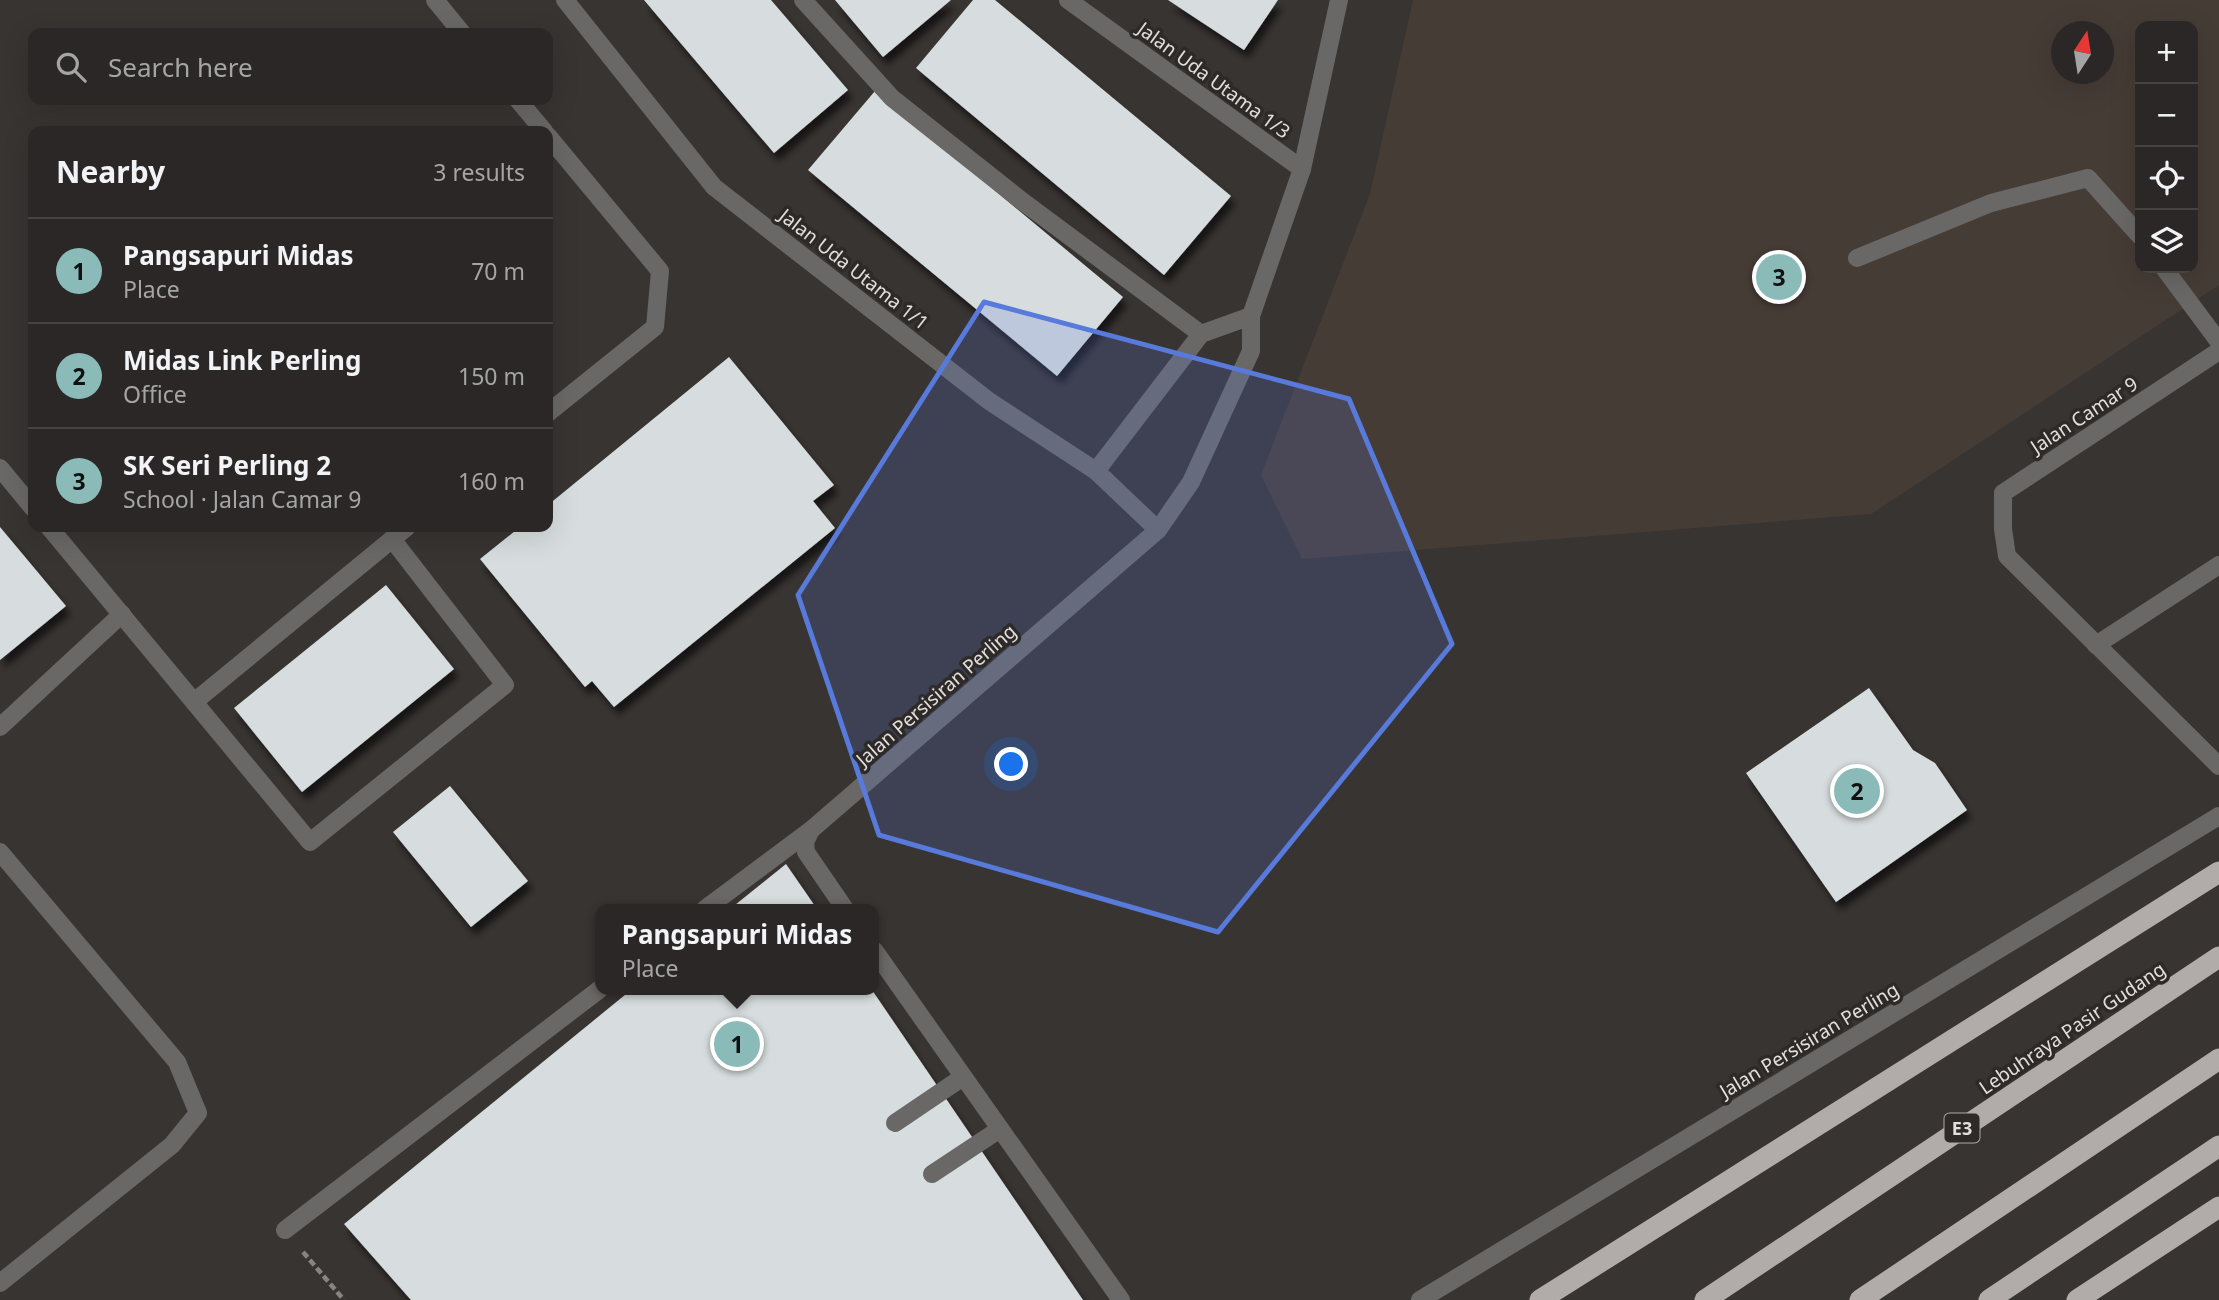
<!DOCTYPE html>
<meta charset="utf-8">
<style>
body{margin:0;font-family:"Noto Sans",sans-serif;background:#322f2e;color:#f1f3f6}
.controls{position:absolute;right:21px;top:21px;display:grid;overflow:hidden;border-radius:14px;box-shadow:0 7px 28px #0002}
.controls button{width:63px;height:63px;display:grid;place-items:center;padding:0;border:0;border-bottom:2px solid #464443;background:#2a2726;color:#f1f3f6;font:35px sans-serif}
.compass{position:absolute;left:2051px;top:21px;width:63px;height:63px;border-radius:50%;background:#2a2726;box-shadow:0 7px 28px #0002;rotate:12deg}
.you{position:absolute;left:1012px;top:765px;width:24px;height:24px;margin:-18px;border:5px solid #fff;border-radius:50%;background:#1a73e8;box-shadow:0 0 0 10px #1a73e833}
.badge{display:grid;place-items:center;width:46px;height:46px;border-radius:50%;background:#8bbbb9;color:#111;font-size:23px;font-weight:700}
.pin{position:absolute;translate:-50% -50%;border:4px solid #fff;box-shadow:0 2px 7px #0006}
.popup{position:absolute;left:595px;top:904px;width:284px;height:91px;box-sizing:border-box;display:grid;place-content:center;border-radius:14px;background:#2a2726;filter:drop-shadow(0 2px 5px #0005);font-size:23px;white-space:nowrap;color:#a5a5a7}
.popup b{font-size:26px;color:#f1f3f6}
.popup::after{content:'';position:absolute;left:50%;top:100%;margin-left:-14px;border:14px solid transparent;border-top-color:#2a2726}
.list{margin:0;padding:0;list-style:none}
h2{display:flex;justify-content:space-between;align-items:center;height:91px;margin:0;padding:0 28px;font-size:30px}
h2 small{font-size:23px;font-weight:400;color:#a5a5a7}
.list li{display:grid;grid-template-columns:46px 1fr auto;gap:21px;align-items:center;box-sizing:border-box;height:105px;padding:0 28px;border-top:2px solid #464443}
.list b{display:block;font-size:26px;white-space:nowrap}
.list p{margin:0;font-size:23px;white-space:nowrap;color:#a5a5a7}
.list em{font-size:23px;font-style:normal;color:#a5a5a7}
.icon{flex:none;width:38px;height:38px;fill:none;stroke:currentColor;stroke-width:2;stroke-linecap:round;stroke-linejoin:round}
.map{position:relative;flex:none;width:2219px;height:1300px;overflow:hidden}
.search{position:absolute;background:#2a2726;box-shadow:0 7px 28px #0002;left:28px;top:28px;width:525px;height:77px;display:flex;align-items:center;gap:18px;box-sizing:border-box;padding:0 24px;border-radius:14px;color:#a5a5a7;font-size:26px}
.panel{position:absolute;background:#2a2726;box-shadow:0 7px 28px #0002;left:28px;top:126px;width:525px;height:406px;border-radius:14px}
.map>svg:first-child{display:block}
.built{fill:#463c36;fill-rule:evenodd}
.building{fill:#d7ddde;filter:url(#shadow)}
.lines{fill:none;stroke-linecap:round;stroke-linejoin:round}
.path{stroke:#888483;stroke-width:4.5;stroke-dasharray:7 3.5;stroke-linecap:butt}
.lane{stroke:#6a6867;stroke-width:18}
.street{stroke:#6a6867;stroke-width:18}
.highway{stroke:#b1aca9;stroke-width:21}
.marked{fill:#587ada;fill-opacity:0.2;stroke:#587ada;stroke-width:5;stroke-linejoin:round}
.labels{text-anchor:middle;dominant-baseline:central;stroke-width:7;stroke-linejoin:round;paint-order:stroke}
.shield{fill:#2e2a28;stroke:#aca9a7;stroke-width:2}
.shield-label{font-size:18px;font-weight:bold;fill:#e2dfde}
.street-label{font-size:19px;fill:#e2dfde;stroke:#2e2a28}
</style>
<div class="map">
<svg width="2219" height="1300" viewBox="0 0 2219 1300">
<defs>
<filter id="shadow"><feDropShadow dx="4.5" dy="8" stdDeviation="3.5" flood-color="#0009"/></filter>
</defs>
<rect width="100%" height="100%" fill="#383432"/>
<path class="built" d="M 1413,0 L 2219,0 L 2219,285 L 1871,514 L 1302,559 L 1261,475 L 1370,194 ZM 2140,26 L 2193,26 L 2193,268 L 2140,268 ZM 2062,32 L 2104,32 L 2104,74 L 2062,74 Z"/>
<g class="building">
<polygon points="644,0 771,0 848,90 774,153"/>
<polygon points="835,0 951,0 883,57"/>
<polygon points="973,0 995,0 1231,196 1164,275 916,68"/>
<polygon points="1168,0 1278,0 1244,50"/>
<polygon points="875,91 1123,297 1057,376 808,170"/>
<polygon points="729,357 834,485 813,501 835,528 614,707 592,681 585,687 480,559 520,527 548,527 548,505"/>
<polygon points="0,527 66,606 0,660"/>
<polygon points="386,585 454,669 302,792 234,708"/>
<polygon points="1869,688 1913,750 1935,763 1967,810 1836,902 1746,773"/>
<polygon points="450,786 528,881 471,927 393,832"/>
<polygon points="786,864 817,909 730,909"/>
<polygon points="631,990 872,990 1083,1300 411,1300 344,1224"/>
</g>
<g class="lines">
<polyline class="path" points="303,1252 344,1300"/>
<g class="lane">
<polyline points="435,0 462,33"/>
<polyline points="803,0 892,98 1022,201 1201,334"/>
<polyline points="518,100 544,131"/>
<polyline points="548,136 660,271 655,327 548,413"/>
<polyline points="1857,258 1991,203 2088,178 2140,236"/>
<polyline points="2164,268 2219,342"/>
<polyline points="0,468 33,508"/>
<polyline points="49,527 310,842 505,685 392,539"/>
<polyline points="2096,645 2219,565"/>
<polyline points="194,702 407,527"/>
<polyline points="0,727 122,614"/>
<polyline points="0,852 177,1062 198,1113 172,1145 0,1283"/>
<polyline points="705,909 811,830"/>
<polyline points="895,1123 963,1077"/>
<polyline points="932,1174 1000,1129"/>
<polyline points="285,1230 600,989"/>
</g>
<g class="street">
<polyline points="565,0 714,187 989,401 1096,471 1158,530"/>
<polyline points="1068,0 1302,169"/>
<polyline points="2219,351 2003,493 2003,529 2007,556 2219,766"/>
<polyline points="1096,471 1201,334 1251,316"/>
<polyline points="845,909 806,852 805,842 811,830 1158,530 1191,482 1251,351 1251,316 1302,169 1339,0"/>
<polyline points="874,950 1121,1300"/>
<polyline points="1420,1300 2219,816"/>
</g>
<g class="highway">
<polyline points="1540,1300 2219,872"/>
<polyline points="1705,1300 2219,957"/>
<polyline points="1860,1300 2219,1059"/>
<polyline points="1989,1300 2219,1146"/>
<polyline points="2077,1300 2219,1207"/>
</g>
</g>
<path class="marked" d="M 984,302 L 1349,399 L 1452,644 L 1218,932 L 879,835 L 798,595 Z"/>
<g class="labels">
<rect class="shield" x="1944.5" y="1113.5" width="35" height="29" rx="5"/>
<g class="shield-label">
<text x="1962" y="1128">E3</text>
</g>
<g class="street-label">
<text transform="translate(1214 80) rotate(36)">Jalan Uda Utama 1/3</text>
<text transform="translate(854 269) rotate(38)">Jalan Uda Utama 1/1</text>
<text transform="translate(2084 415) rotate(-33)">Jalan Camar 9</text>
<text transform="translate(936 695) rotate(-41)">Jalan Persisiran Perling</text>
<text transform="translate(2072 1028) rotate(-34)">Lebuhraya Pasir Gudang</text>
<text transform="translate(1809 1040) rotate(-31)">Jalan Persisiran Perling</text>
</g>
</g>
</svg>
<div class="controls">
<button>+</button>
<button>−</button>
<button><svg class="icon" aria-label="locate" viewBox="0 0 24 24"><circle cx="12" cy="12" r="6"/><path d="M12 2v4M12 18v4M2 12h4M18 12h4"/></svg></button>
<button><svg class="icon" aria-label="layers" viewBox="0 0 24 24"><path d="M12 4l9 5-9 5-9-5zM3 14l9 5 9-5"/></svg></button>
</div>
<svg class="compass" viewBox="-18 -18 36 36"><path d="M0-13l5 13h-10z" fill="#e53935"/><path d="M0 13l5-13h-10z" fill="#a5a5a7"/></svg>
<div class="you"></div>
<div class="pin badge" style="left:737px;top:1044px">1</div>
<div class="popup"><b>Pangsapuri Midas</b>Place</div>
<div class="pin badge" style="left:1857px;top:791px">2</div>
<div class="pin badge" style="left:1779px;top:277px">3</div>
<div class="search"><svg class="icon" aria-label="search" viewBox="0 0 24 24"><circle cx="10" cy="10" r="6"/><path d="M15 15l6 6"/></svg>Search here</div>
<section class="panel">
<h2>Nearby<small>3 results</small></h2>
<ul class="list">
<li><span class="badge">1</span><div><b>Pangsapuri Midas</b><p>Place</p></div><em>70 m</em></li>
<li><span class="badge">2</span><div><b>Midas Link Perling</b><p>Office</p></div><em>150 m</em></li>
<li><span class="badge">3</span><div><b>SK Seri Perling 2</b><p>School · Jalan Camar 9</p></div><em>160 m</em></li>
</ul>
</section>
</div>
